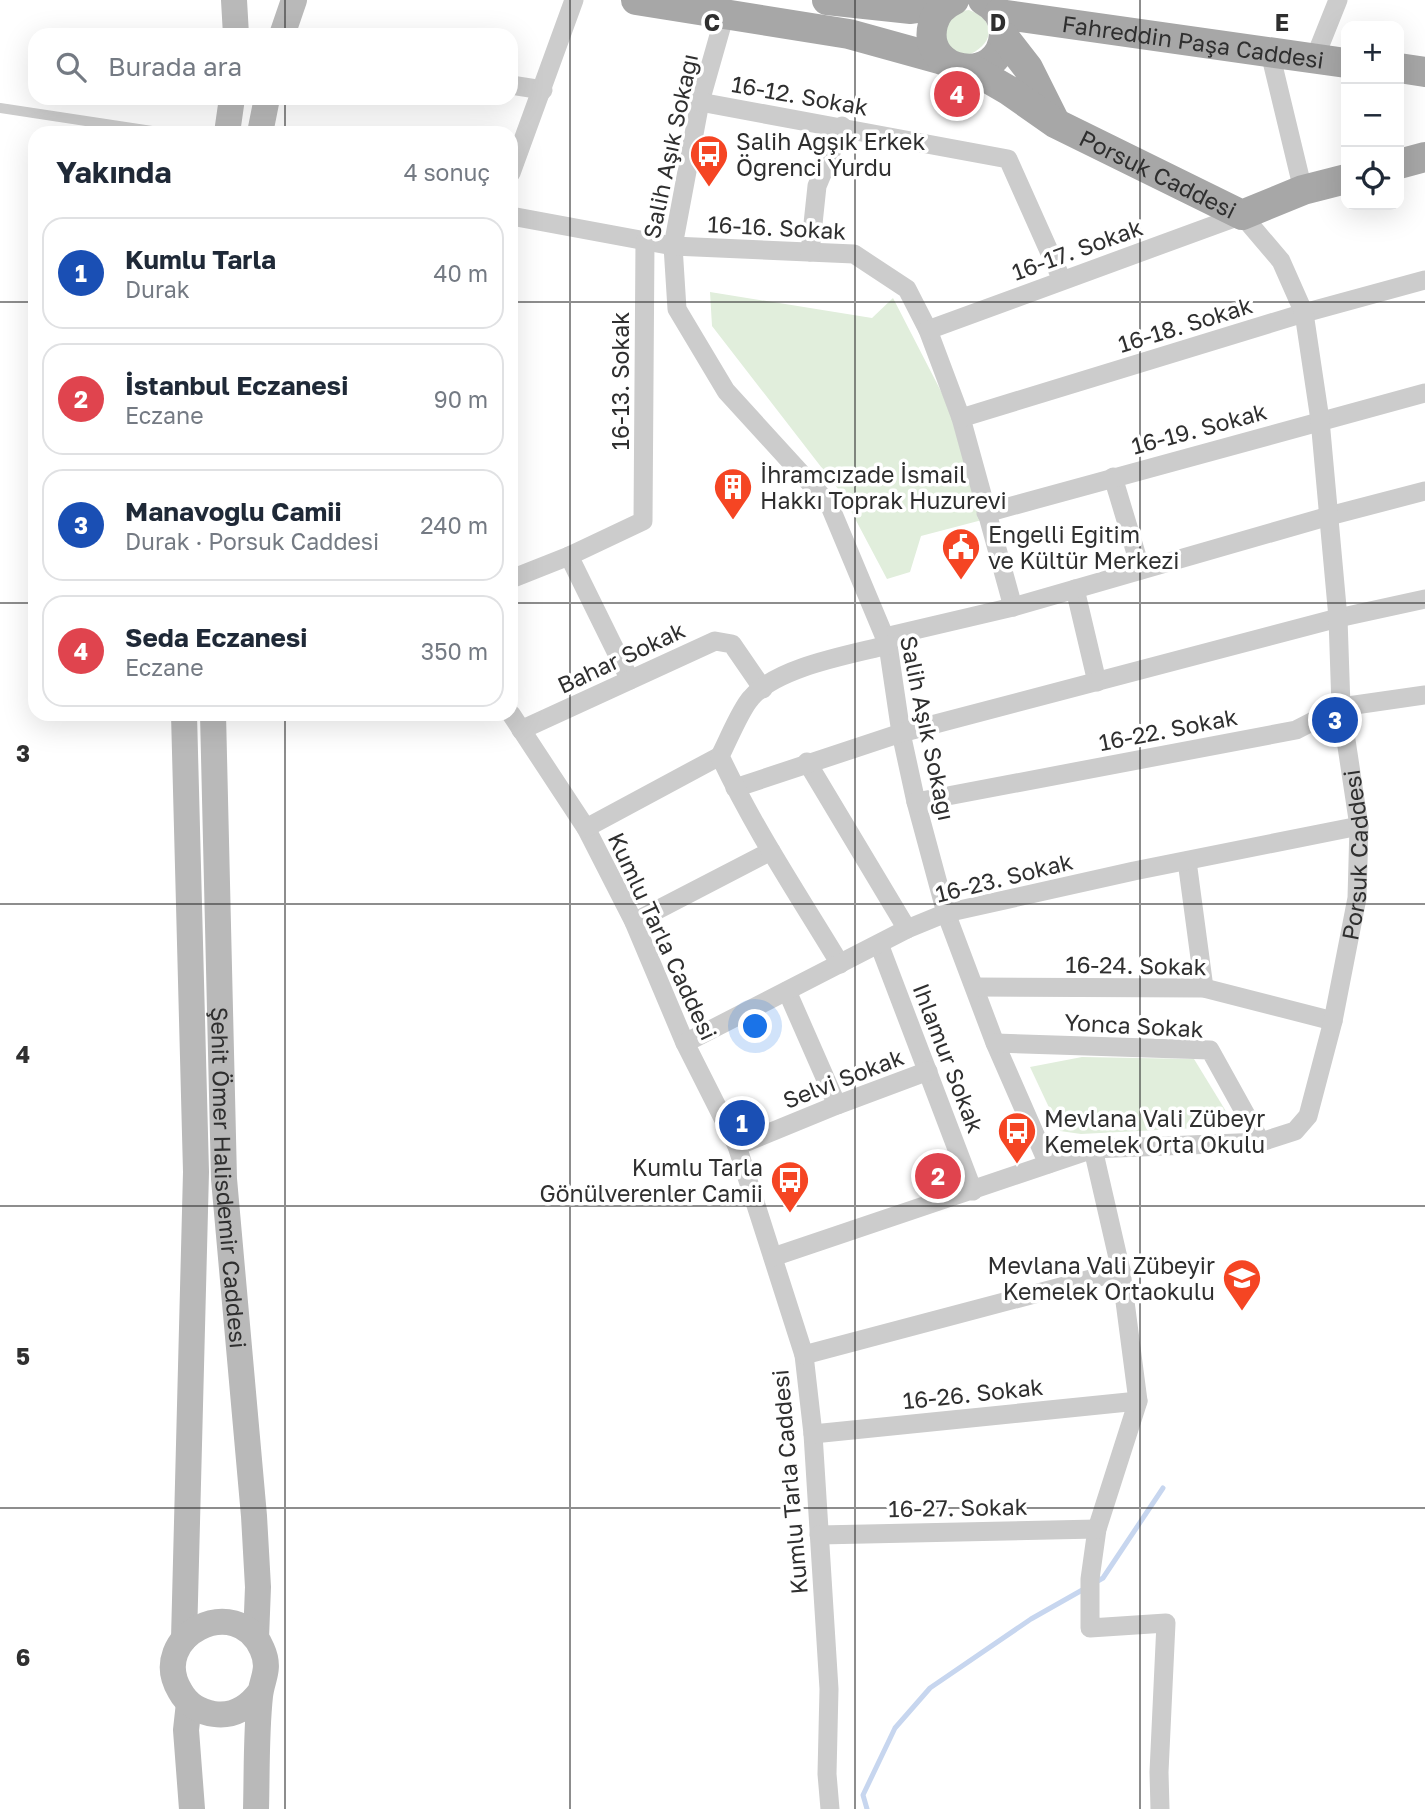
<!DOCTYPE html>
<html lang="tr">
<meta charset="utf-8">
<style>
body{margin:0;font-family:"Golos Text",sans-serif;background:#f2f2f3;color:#1f2937}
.controls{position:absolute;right:21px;top:21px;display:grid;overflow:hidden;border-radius:14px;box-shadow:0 7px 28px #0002}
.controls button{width:63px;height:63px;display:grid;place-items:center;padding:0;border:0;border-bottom:2px solid #e0e1e3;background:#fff;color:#1f2937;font:35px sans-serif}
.you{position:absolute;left:756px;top:1027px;width:24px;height:24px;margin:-18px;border:5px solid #fff;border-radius:50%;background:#1a73e8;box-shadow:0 0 0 10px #1a73e833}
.badge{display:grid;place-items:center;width:46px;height:46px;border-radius:50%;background:#db2777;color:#fff;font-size:23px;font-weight:700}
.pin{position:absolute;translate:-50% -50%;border:4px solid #fff;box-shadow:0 2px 7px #0006}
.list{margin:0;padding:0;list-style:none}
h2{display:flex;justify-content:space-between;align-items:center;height:91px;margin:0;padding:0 28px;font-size:30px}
h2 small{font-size:23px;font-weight:400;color:#747a83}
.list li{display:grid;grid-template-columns:46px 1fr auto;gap:21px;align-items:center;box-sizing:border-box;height:112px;margin:0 14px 14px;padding:0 14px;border:2px solid #e0e1e3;border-radius:21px}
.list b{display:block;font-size:26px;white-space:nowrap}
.list p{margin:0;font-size:23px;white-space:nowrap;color:#747a83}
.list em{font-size:23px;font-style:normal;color:#747a83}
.icon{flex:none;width:38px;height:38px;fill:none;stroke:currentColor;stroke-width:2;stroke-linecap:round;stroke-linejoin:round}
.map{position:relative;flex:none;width:1425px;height:1809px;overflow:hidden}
.search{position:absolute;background:#fff;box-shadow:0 7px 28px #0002;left:28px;top:28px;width:490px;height:77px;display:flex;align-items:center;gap:18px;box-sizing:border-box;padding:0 24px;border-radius:21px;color:#747a83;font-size:26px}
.panel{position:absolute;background:#fff;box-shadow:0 7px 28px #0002;left:28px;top:126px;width:490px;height:595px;border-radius:21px}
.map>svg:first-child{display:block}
.green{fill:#e1eedc}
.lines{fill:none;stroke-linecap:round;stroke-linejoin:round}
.stream{stroke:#c7d6ef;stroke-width:5}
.service{stroke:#ccc;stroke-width:10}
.minor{stroke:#ccc;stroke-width:19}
.secondary{stroke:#b9b9b9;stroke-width:26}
.primary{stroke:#a7a7a7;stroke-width:30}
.grid{fill:none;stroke:#2f2f2f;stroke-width:2;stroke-opacity:0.55}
.labels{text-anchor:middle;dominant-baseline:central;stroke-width:7;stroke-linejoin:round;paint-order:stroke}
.street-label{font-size:23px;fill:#2f2f2f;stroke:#fff}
.poi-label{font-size:23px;fill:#2f2f2f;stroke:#fff;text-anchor:start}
.grid-label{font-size:23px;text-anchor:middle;font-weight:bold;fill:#2f2f2f;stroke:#fff;stroke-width:7;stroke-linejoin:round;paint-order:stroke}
</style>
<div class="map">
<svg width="1425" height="1809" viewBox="0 0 1425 1809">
<rect width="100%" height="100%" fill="#fff"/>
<g class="green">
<path d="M 969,10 C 999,21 993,47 965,56 L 946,46 L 944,25 L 961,11 Z"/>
<polygon points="710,292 872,318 893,298 947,403 982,520 921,536 910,572 887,579 842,494 712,326"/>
<polygon points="1082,1057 1194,1059 1235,1126 1081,1134 1060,1131 1030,1067"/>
</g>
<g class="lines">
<g class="stream">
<polyline points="1096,1582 1103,1578 1163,1488"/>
<polyline points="867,1809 863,1795 895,1728 930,1688 1031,1619 1084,1589"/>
</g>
<polyline class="service" points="0,108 165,133"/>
<g class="minor">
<polyline points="725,14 700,102 673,246 677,309 726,391 829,504 888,645 901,733 916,802 946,913 995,1043 1048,1164"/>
<polyline points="1270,53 1303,190"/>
<polyline points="1314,60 1338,0"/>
<polyline points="511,85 543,90"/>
<polyline points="700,102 1008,159 1062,280"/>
<polyline points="511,173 574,0"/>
<polyline points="511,216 673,246 854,254 907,289 928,330 961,418 1013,607"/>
<polyline points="810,252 817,186 842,126"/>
<polyline points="961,418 1304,313 1425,280"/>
<polyline points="1113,477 1141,570"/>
<polyline points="986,513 1425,393"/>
<polyline points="569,556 630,680"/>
<polyline points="511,579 569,556 643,521 645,241"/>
<polyline points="1075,589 1097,682"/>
<polyline points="885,637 1013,607 1329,516 1425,491"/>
<polyline points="511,714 586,828 634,922 685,1043 737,1146 804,1355 813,1434 829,1689 827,1774 830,1809"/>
<polyline points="521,730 715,641 732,644 763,689"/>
<polyline points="807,762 907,929"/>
<polyline points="735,788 901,733 1338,618 1425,599"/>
<polyline points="916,802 1296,730 1341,707 1425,695"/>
<polyline points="586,828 720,756"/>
<polyline points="1187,861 1204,988"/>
<polyline points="634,922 771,851"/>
<polyline points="879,944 973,1191"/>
<path d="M 840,964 C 799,896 754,829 720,756 C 728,741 740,710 751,698 C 777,667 849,655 888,645"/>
<polyline points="976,987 1204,988 1333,1021"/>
<polyline points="787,991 837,1105"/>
<polyline points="685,1043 907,929 946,913 1134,871 1359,826"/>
<polyline points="995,1043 1210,1050 1261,1142"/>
<polyline points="737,1146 837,1105 928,1071"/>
<polyline points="1093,1149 1121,1271 1138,1401 1097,1529 1090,1579 1090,1628 1166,1623 1159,1772 1160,1809"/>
<path id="s1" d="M 773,1257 L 1093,1149 L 1261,1142 L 1295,1131 L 1308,1116 L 1333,1021 L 1357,898 L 1359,826 L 1341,707 L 1338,618 L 1320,420 L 1304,313 L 1281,261 L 1242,215 L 928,330"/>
<polyline points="804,1355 1121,1271"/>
<polyline points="813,1434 1138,1401"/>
<polyline points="819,1535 1097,1529"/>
</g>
<g class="secondary">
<polyline points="234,0 236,35"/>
<polyline points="282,35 294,0"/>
<polyline points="227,133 232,98"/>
<polyline points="260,133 267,98"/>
<polyline points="184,714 196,1172 184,1639"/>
<path id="s2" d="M 213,714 L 224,1179 L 254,1516 L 258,1587 L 256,1638"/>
<polyline points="189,1703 186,1730 192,1809"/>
<path d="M 256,1809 C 257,1772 256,1733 260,1696 C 262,1678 271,1669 262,1649 C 237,1591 147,1636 180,1691 C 187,1704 200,1712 214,1714 C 233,1717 249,1707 260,1692"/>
</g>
<g class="primary">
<polyline points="636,0 849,34 943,60"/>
<polyline points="827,0 911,9 946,4"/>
<path d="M 954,0 C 943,5 936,12 933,24 C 920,74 1000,88 1004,35 C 1005,19 996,7 983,0"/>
<path id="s3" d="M 999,14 L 1346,63"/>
<polyline points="1004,37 1028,68 1054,120"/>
<polyline points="1399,68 1425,72"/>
<path id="s4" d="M 972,69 L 1008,90 L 1055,123 L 1242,215 L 1303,190 L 1346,179"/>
<polyline points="1399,164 1425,157"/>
</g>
</g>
<path class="grid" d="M 285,0 L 285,35M 570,0 L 570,1809M 855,0 L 855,1809M 1140,0 L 1140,1809M 285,98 L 285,133M 0,302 L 35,302M 511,302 L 1425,302M 0,603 L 35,603M 511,603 L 1425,603M 285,714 L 285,1809M 0,904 L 1425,904M 0,1206 L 1425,1206M 0,1508 L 1425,1508"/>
<defs>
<g id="bus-pin" transform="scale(2.0125)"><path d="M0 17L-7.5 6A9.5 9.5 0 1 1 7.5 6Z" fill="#f54523" stroke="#fff"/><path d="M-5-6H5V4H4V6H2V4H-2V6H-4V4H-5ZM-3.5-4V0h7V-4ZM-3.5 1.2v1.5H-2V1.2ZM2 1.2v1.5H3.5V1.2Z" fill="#fff"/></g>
<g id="building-pin" transform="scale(2.0125)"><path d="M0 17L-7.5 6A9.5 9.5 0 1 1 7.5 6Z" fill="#f54523" stroke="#fff"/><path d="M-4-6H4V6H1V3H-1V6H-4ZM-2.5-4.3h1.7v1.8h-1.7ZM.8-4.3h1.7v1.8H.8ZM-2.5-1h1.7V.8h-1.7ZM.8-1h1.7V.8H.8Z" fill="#fff"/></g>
<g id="civic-pin" transform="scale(2.0125)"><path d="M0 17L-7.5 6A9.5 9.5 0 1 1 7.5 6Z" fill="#f54523" stroke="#fff"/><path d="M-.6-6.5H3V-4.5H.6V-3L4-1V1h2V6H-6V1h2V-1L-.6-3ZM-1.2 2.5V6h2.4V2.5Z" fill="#fff"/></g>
<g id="school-pin" transform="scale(2.0125)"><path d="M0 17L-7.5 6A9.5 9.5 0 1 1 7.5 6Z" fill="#f54523" stroke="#fff"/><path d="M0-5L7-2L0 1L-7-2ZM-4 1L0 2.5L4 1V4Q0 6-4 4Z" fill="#fff"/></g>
</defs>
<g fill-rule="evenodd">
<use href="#bus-pin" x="709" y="154"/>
<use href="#building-pin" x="733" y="487"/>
<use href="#civic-pin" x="961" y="547"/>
<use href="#bus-pin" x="1017" y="1131"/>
<use href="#bus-pin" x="790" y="1180"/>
<use href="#school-pin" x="1242" y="1278"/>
</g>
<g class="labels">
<g class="street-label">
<text stroke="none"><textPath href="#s3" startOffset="196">Fahreddin Paşa Caddesi</textPath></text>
<text transform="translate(800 95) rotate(10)">16-12. Sokak</text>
<text transform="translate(670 146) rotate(-78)">Salih Aşık Sokağı</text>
<text stroke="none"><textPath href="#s4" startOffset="214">Porsuk Caddesi</textPath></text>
<text transform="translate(777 227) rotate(3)">16-16. Sokak</text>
<text transform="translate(1077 249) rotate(-20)">16-17. Sokak</text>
<text transform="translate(1185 324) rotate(-17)">16-18. Sokak</text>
<text transform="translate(620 381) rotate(-90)">16-13. Sokak</text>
<text transform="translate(1199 428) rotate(-15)">16-19. Sokak</text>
<text transform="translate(621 657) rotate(-25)">Bahar Sokak</text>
<text transform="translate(928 728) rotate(78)">Salih Aşık Sokağı</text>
<text transform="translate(1168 729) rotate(-11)">16-22. Sokak</text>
<text stroke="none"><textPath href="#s1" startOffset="828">Porsuk Caddesi</textPath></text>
<text transform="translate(1004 877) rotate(-14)">16-23. Sokak</text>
<text transform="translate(663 936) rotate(65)">Kumlu Tarla Caddesi</text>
<text transform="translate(1136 965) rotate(1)">16-24. Sokak</text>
<text transform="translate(1134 1025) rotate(3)">Yonca Sokak</text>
<text transform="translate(949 1058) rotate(69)">Ihlamur Sokak</text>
<text transform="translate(843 1078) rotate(-21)">Selvi Sokak</text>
<text stroke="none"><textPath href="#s2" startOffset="464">Şehit Ömer Halisdemir Caddesi</textPath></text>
<text transform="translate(973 1393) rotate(-6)">16-26. Sokak</text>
<text transform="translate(789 1482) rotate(-95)">Kumlu Tarla Caddesi</text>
<text transform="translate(958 1507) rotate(-1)">16-27. Sokak</text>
</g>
<g class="poi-label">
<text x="736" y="141">Salih Ağşık Erkek<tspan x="736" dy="26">Öğrenci Yurdu</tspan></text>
<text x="760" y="474">İhramcızade İsmail<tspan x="760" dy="26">Hakkı Toprak Huzurevi</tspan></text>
<text x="988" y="534">Engelli Eğitim<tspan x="988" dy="26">ve Kültür Merkezi</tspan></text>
<text x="1044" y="1118">Mevlana Vali Zübeyr<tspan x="1044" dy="26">Kemelek Orta Okulu</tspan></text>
<text x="763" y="1167" text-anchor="end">Kumlu Tarla<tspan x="763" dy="26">Gönülverenler Camii</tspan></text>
<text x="1215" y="1265" text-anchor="end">Mevlana Vali Zübeyir<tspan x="1215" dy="26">Kemelek Ortaokulu</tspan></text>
</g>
</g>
<g class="grid-label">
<text x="712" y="31">C</text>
<text x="998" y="31">D</text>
<text x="1282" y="31">E</text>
<text x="23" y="762">3</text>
<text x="23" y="1063">4</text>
<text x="23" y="1365">5</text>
<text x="23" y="1666">6</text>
</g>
</svg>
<div class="controls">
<button>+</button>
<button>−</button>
<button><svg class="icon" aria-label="locate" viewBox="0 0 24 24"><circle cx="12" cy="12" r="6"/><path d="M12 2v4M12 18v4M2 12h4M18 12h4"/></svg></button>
</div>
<div class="you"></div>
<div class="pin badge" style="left:742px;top:1123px;background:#1a4fb4">1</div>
<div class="pin badge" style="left:938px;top:1176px;background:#e0444e">2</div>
<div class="pin badge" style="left:1335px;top:720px;background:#1a4fb4">3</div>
<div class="pin badge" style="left:957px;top:94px;background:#e0444e">4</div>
<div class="search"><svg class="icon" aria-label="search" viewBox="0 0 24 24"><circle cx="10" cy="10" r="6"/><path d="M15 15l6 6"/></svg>Burada ara</div>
<section class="panel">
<h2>Yakında<small>4 sonuç</small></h2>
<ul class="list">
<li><span class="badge" style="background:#1a4fb4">1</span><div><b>Kumlu Tarla</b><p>Durak</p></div><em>40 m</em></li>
<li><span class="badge" style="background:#e0444e">2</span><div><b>İstanbul Eczanesi</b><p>Eczane</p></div><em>90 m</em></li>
<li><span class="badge" style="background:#1a4fb4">3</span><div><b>Manavoğlu Camii</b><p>Durak · Porsuk Caddesi</p></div><em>240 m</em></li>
<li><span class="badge" style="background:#e0444e">4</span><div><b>Seda Eczanesi</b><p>Eczane</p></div><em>350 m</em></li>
</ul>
</section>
</div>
